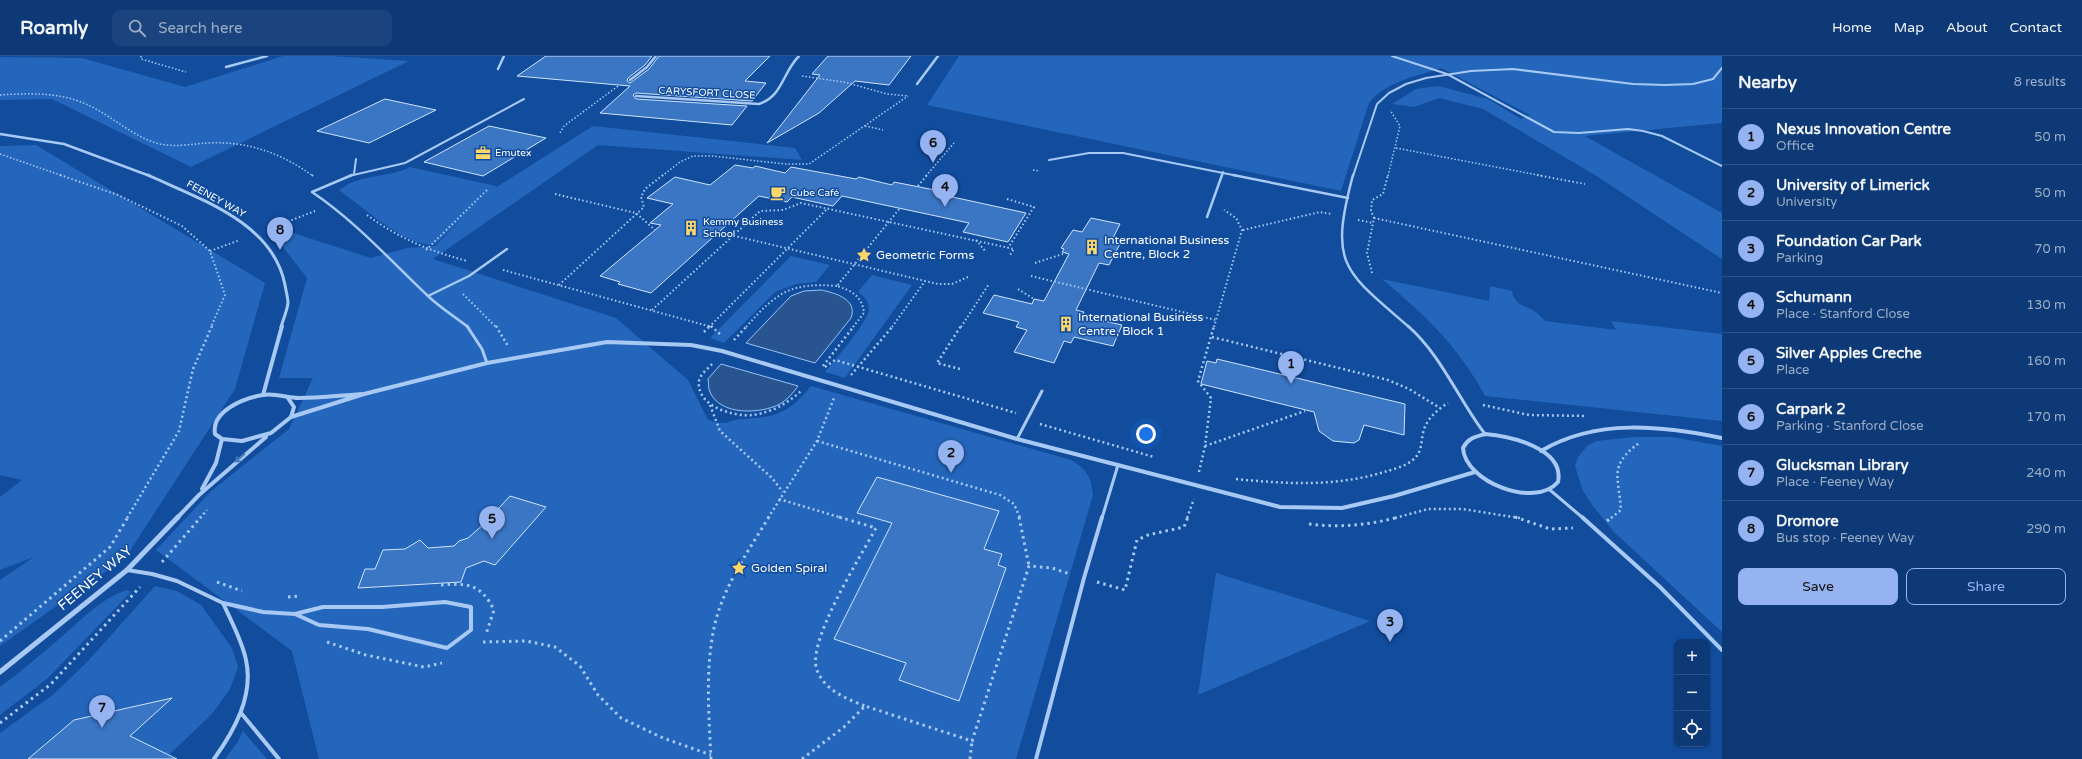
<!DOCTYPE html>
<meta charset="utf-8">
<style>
body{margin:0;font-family:"Varela Round",sans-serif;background:#1b447e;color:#f1f3f6}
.controls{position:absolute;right:12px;bottom:12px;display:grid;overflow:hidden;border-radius:8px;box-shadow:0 1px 3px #0004}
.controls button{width:36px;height:36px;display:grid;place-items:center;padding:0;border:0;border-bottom:1px solid #2d5388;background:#0d3976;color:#f1f3f6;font:20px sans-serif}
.you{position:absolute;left:1146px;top:378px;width:14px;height:14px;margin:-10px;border:3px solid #fff;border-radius:50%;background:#1a73e8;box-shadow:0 0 0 6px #1a73e833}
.badge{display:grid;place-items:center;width:26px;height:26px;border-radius:50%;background:#95b2f1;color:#111;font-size:13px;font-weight:700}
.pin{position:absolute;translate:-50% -33px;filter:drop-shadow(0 1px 2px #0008)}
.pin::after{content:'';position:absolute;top:21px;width:14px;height:12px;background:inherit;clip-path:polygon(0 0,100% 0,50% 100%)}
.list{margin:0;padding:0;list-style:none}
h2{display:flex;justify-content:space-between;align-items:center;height:52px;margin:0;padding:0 16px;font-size:17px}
h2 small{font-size:13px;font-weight:400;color:#9aacc5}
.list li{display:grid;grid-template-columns:26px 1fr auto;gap:12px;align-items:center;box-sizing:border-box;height:56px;padding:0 16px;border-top:1px solid #2d5388}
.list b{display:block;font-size:15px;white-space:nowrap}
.list p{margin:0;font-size:13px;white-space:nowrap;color:#9aacc5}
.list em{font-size:13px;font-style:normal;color:#9aacc5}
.actions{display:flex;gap:8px;padding:12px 16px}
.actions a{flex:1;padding:9px 0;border:1px solid #95b2f1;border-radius:8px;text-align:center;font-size:14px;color:#95b2f1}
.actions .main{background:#95b2f1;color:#111}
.icon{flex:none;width:22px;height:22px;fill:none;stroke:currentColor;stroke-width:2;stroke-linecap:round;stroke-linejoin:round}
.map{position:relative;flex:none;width:1722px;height:703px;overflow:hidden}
header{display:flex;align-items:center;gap:24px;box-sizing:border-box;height:56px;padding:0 20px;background:#0d3976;border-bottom:1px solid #2d5388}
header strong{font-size:19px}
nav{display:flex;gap:22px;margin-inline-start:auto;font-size:14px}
.search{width:280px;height:36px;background:#1b447e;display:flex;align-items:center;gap:10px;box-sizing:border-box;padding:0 14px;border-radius:8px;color:#9aacc5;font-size:15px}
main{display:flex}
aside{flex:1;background:#0d3976}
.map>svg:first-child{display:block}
.green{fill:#2466bb}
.water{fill:#285490;stroke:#98c3f8}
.building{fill:#3a76c4;stroke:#cfe4fe}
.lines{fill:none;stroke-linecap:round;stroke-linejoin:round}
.path-far3{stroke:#a7c9f4;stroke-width:1.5;stroke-dasharray:1.5 2;stroke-linecap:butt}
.path-far2{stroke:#a7c9f4;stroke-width:2;stroke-dasharray:1.5 2.5;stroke-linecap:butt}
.path-far1{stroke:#a7c9f4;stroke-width:2.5;stroke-dasharray:2 3;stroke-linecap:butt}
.path{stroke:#a7c9f4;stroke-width:3;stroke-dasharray:2.5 4;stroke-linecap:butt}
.lane-far3{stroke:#a7c9f4;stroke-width:2}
.lane-far2{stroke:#a7c9f4;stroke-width:2.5}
.lane-far1{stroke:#a7c9f4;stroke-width:3}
.lane{stroke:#a7c9f4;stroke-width:4}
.street-far3{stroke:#a7c9f4;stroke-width:2.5}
.street-far2{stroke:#a7c9f4;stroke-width:3}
.street-far1{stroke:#a7c9f4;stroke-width:4}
.street{stroke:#a7c9f4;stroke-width:5}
.oneway{stroke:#4678bb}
.labels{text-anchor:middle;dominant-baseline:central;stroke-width:3;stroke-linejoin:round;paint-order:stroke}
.far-street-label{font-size:10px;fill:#fff;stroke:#114c9d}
.far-poi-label{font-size:10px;fill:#fff;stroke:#114c9d;text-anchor:start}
.poi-label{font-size:12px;fill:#fff;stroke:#114c9d;text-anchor:start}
.near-street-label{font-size:14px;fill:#fff;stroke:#114c9d}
</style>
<header>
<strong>Roamly</strong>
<div class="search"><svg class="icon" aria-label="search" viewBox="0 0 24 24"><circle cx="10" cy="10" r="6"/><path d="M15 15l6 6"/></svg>Search here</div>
<nav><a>Home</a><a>Map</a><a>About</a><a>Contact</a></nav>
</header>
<main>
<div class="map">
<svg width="1722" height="703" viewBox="0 0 1722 703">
<rect width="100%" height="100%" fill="#114c9d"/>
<g class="green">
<polygon points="283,0 331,0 409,5 191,111 52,43 0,44 0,1 82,2 185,31"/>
<path d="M 959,0 L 1722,0 L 1722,67 L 1585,80 L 1722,157 L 1722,203 L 1595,119 L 1483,53 L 1439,42 L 1414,51 L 1392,48 L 1416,33 L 1438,30 L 1488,43 L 1521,63 L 1530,59 L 1441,12 C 1417,20 1385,26 1369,47 L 1341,135 L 927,49 Z"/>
<path d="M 593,70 L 795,92 L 802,104 L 598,89 L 433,203 L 616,262 L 688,324 L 708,364 C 712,365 718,367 723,367 C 729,367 735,363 741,363 C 777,361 788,358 811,330 L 1071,404 C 1087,414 1091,420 1093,439 L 1016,703 L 319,703 L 292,595 L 156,494 L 211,435 L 289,373 L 313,322 L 279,322 L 307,222 L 265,168 L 371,202 L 407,192 L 435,190 L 463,162 L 434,189 C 404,190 363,151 339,134 C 364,116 387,123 410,111 L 496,130 L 495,132 Z"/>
<polygon points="36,89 265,227 235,333 126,501 0,590 0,524 34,501 0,514 0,441 22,424 0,419 0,90"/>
<polygon points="791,200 830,209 816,226 796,228 775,236 724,287 710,282"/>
<path d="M 872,219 L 912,229 L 845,322 L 825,316 C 834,305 869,265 869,253 C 869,245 864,240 858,236 Z"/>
<path d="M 1382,223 L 1489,245 L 1490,230 L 1512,235 C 1515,252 1529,249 1538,258 C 1541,260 1543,263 1545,265 L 1616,274 L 1611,265 L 1722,278 L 1722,365 L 1485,340 C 1458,290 1425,259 1382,223 Z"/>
<polygon points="1635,381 1672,381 1722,390 1722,576 1614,476 1593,450 1583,435 1575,410 1578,401 1587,390 1596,385"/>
<polygon points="1216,517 1370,565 1198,639"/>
<polygon points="155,530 177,535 201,549 232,592 238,611 230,633 212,658 169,699 130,680 171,642 74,664 28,703 0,703 0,677 54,638 88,605"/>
<path d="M 127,534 L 131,536 L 48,622 L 0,659 L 0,631 C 23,614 45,595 67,576 C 85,560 104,541 127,534 Z"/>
<polygon points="243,675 267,703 225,703 237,687"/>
</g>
<g class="water">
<path d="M 821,234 C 835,237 858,243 851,262 L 815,307 L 746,287 L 791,240 L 804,235 Z"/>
<path d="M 721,308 L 798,330 C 793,337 788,343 780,348 C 761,358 720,360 710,336 C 708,333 709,327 708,323 Z"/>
</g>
<g class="building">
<polygon points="546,0 652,0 645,9 628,22 627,25 630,27 649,13 659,0 770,0 745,25 766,27 752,45 636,37 633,39 636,43 747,50 732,69 600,57 630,30 517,20"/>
<polygon points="828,0 911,0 889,29 855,25 819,57 767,87 820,19 812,18"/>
<polygon points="385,43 436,54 369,87 317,75"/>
<polygon points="489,70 546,82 483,120 424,106"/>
<polygon points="735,109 753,112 755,110 785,117 791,111 856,123 859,121 892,129 894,126 950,137 948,140 1026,157 1008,186 963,176 969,167 842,140 833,150 792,141 787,146 759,140 651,237 618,228 620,226 600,220 661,169 650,167 673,148 647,142 675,121 710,129"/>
<polygon points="1091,162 1120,168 1113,182 1122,184 1109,209 1099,207 1076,254 1084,256 1082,260 1122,269 1113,290 1074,281 1071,287 1064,285 1054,307 1014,296 1027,274 1016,271 1019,266 983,257 994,239 1032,248 1034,243 1044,245 1069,198 1062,196 1064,193 1061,192 1073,174 1082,176"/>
<polygon points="1217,303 1405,348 1404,379 1364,369 1359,384 1354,387 1333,385 1319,375 1314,356 1201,328 1207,305 1216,307"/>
<polygon points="877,421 999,455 984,493 1002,498 998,509 1006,512 959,645 899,624 906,607 834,583 892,467 857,457"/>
<polygon points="510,440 546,451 495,509 484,505 466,512 461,526 358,532 365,513 375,513 383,494 405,493 420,484 428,492 454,490 459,485 468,482 485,467 483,456 499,452"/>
<polygon points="172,642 130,680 177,703 28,703 74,664"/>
</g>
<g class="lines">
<g class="path-far3">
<polyline points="141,0 141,3 186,16"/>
<polyline points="802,20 844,26 887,38 908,40"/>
<path d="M 0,39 C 30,37 63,36 90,50 C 113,61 131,79 156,87 C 173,92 191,88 208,87 C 248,85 281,97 313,120"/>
<polyline points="865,70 883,74"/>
<polyline points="560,77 564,70 618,30"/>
<polyline points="1396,92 1543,120"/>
<polyline points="0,98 63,120"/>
<polyline points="1033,114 1040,115"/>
<polyline points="662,120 680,106 693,100 713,100 785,108 809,108 908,40"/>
<polyline points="926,120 954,87"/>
<polyline points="1388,120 1400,70 1390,54"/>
</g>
<g class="path-far2">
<polyline points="60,119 118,139 182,170 210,195 225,239 211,271"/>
<polyline points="312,119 313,120"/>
<polyline points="1537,119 1585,128"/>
<polyline points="918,130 927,119"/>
<polyline points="555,138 636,157 655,174"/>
<polyline points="1007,143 1034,151 1008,192"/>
<path d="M 367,159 C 398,182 430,195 467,205"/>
<polyline points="1374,162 1722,237"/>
<polyline points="1358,164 1373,167"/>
<polyline points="269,173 315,155"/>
<polyline points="1243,174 1320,156 1331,158"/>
<polyline points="718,176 938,228 952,228 968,221"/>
<polyline points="976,184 986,196"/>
<polyline points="426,194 487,134"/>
<polyline points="210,195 240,184"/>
<polyline points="1035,207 1066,197"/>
<polyline points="503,214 712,271"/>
<polyline points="1372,217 1367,197 1374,162 1371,155 1372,144 1383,138 1388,119"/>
<polyline points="1031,220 1216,264"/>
<polyline points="559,229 644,151 641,141 645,133 663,119"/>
<polyline points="1018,233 1034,243"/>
<polyline points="463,238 496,271"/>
<polyline points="652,254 760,155 783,154 801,147 1014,193 1010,199"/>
<polyline points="709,271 828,152"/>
<path d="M 746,271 C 776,237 790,226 837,230"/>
<path d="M 853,271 L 864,257 C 862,240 852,235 837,230 L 900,152"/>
<polyline points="892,271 925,225"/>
<polyline points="961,271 989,228"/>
<polyline points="1214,271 1242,174 1236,162 1224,154"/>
</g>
<g class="path-far1">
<polyline points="496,270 508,290"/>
<polyline points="711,270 721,279"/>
<polyline points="704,276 710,270"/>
<polyline points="1212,281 1388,324 1409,333 1440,352"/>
<polyline points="734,284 747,270"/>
<path d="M 712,308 C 708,313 700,318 699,325 C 696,351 735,361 753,359 C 773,356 788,347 802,334"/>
<polyline points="823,310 854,270"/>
<polyline points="825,311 835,304 1016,357"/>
<polyline points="960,313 937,307 961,270"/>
<polyline points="851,319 893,270"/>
<polyline points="710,349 720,375 772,422 783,436"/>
<polyline points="1483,349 1529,359 1587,360"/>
<polyline points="1040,368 1154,401"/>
<polyline points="817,385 1000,439 1014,448 1020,462"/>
<polyline points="1205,390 1305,355"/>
<polyline points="1199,416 1205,390 1211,342 1198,325 1214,270"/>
<path d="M 1236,423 C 1287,428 1335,431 1384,416 C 1394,413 1407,410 1415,402 C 1422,395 1421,386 1423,377 C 1426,363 1437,354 1448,347"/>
<polyline points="779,443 842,462"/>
<polyline points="127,462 179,375 193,313 212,270"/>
<polyline points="200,462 207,454"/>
<polyline points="768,462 817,385 834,342"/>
<polyline points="1187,462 1194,443"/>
<polyline points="1395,462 1428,453 1462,453 1520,462"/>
<path d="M 1611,462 L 1621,454 C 1619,421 1608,410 1639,387"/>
</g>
<g class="path">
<path d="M 839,461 L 876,472 C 861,500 806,586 817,614 C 824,634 847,643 865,650"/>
<polyline points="1019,461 1029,510"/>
<polyline points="1515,461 1550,473 1573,472"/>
<polyline points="1607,465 1612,461"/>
<path d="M 1309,468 C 1340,472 1369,469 1399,461"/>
<polyline points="162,506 201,461"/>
<polyline points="217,526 242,535"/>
<polyline points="1097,526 1125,534 1137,484 1148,479 1184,471 1188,461"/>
<path d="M 441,529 C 468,527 481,528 494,554 L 486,578"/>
<polyline points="288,541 301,540"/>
<polyline points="0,585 110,491 128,461"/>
<polyline points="327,586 366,599 424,611 442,607"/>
<polyline points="483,586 526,585 555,591 580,610 598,639 621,662 663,682 711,699"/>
<polyline points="0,667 51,628 140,531"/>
<path d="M 711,703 C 709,660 705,615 714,572 C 722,533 748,495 769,461"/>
<polyline points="802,703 844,671 865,650 972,685 1029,510 1052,512 1070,518"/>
<polyline points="970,703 972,685"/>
</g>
<g class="lane-far3">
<polyline points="1392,0 1447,18 1554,76 1579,77 1628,73 1643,75 1662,80 1722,110"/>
<polyline points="1049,104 1089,97 1123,97 1238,120"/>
<polyline points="354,118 356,103"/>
<polyline points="349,120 405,107 524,43"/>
<polyline points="1222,120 1223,116"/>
<polyline points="1353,120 1377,48 1389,37 1406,28 1426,22 1471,15 1513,13 1633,28 1665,29 1693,28 1713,23 1722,12"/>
</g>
<g class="lane-far2">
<path d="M 352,119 L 312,136 C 355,165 389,203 427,239 C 439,251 454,260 468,271"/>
<polyline points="1233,119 1348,142"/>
<path d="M 1353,119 C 1329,209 1343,214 1409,271"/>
<polyline points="1207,161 1222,119"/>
<polyline points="428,240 469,220 507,193"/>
</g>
<g class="lane-far1">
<polyline points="467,270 482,293 487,307"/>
<path d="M 1408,270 C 1442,300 1458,343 1485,378"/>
<polyline points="1017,383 1042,335"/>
<polyline points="1550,434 1583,462"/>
<polyline points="1102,462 1118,409"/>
</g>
<g class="lane">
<polyline points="1582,461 1660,531 1722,594"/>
<polyline points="127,514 152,518 177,525 223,547 263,556 295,558"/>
<polygon points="445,546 471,551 471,574 447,592 368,573 319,569 295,558 323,551 382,551"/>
<polyline points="241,657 279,703"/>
<path d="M 214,703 C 234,675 254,640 246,604 C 242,584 231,565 223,547"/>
<polyline points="1036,703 1084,522 1102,461"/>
</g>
<g class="street-far3">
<polyline points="226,11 267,0"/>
<polyline points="498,13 504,0"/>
<polyline points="630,24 647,11 656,0"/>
<polyline points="917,28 938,0"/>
<path d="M 636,40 L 759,48 C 783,40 782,17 799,0"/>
<polyline points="0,78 64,88 150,120"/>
</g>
<path class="street-far2" d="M 148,119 C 199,143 273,166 285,229 C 286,235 288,242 288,247 C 287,255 283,264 281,271"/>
<g class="street-far1">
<path d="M 364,338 L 291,361 L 271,377 L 242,385 L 222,383 L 215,378 C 211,355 244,342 263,339 C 275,337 287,342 299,342 C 321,342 343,339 364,338 Z"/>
<polyline points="364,338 487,307 607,286 691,289 722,295 1017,383 1280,451 1342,452 1394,440 1475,416"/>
<polyline points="263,339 282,270"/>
<polyline points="288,342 294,351 291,361"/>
<path d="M 1485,378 C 1509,380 1565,392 1558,426 C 1535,453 1465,426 1463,392 C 1468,382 1475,381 1485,378 Z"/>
<path d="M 1541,395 C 1596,362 1662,370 1722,382"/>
<polyline points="202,433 216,407 222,383"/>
<polyline points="177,462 199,439 266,381"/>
</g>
<polyline class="street" points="0,616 127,514 178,461"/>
</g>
<defs><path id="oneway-shaft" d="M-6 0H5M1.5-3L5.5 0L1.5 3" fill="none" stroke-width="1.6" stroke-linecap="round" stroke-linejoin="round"/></defs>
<use class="oneway" href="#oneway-shaft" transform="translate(240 402) rotate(139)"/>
<defs>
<g id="office-bare" transform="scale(1.2)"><path d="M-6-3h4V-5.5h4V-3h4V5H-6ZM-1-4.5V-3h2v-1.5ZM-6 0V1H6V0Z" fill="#ffd66a" stroke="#114c9d" stroke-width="2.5" paint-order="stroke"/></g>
<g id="cafe-bare" transform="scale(1.2)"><path d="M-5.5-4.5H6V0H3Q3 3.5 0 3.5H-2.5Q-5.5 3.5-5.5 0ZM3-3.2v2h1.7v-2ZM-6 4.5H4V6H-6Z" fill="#ffd66a" stroke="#114c9d" stroke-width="2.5" paint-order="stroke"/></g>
<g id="building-bare" transform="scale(1.2)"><path d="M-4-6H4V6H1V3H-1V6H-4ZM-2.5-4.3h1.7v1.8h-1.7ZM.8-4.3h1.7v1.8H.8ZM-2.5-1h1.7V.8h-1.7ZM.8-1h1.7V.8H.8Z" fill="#ffd66a" stroke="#114c9d" stroke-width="2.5" paint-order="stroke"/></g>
<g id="sight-bare" transform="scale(1.2)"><path d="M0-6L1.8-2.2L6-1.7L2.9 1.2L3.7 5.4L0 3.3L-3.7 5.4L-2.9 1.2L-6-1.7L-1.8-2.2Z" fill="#ffd66a" stroke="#114c9d" stroke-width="2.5" paint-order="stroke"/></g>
</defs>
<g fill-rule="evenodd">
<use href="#office-bare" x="483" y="97"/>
<use href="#cafe-bare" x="778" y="137"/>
<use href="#building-bare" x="691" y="172"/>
<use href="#building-bare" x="1092" y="191"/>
<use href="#sight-bare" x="864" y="199"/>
<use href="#building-bare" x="1066" y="268"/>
<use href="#sight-bare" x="739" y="512"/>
</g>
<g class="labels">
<g class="far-street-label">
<text transform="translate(707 37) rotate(3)">CARYSFORT CLOSE</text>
<text transform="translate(216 143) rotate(29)">FEENEY WAY</text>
</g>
<g class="far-poi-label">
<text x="495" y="97">Emutex</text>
<text x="790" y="137">Cube Café</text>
<text x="703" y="166">Kemmy Business<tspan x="703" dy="12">School</tspan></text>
</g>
<g class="poi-label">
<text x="1104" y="184">International Business<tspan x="1104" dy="14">Centre, Block 2</tspan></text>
<text x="876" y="199">Geometric Forms</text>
<text x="1078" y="261">International Business<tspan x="1078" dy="14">Centre, Block 1</tspan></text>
<text x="751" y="512">Golden Spiral</text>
</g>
<g class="near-street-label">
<text transform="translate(95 522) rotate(-40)">FEENEY WAY</text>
</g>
</g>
</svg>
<div class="controls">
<button>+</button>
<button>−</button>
<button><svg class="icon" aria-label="locate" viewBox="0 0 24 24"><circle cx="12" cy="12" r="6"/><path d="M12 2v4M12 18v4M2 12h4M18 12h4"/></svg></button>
</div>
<div class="you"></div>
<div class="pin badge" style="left:1291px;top:328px">1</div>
<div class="pin badge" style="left:951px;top:417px">2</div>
<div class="pin badge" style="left:1390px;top:586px">3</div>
<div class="pin badge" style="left:945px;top:151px">4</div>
<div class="pin badge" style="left:492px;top:483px">5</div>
<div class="pin badge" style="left:933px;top:107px">6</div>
<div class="pin badge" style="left:102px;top:672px">7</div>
<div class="pin badge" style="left:280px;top:194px">8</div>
</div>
<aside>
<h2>Nearby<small>8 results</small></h2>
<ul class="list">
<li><span class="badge">1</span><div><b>Nexus Innovation Centre</b><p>Office</p></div><em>50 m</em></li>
<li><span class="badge">2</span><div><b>University of Limerick</b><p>University</p></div><em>50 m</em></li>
<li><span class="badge">3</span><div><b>Foundation Car Park</b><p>Parking</p></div><em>70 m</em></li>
<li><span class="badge">4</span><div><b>Schumann</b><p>Place · Stanford Close</p></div><em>130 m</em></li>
<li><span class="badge">5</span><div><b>Silver Apples Creche</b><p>Place</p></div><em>160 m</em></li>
<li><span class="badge">6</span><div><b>Carpark 2</b><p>Parking · Stanford Close</p></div><em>170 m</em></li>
<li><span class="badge">7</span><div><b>Glucksman Library</b><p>Place · Feeney Way</p></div><em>240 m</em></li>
<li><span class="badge">8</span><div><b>Dromore</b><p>Bus stop · Feeney Way</p></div><em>290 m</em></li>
</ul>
<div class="actions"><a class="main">Save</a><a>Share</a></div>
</aside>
</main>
